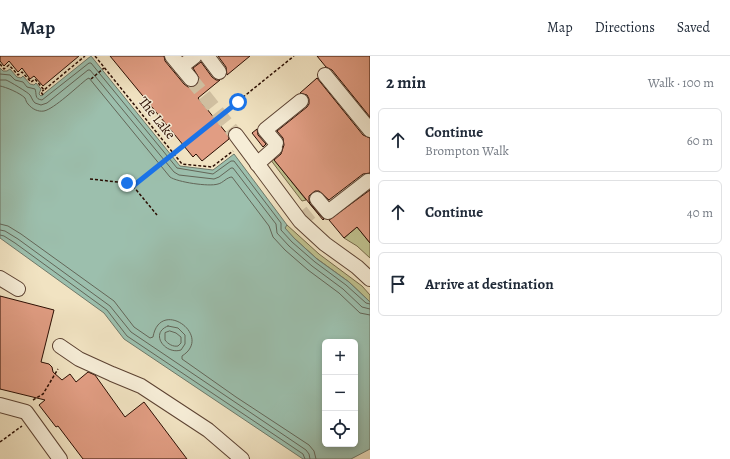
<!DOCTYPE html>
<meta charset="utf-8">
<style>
body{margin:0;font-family:Alegreya,serif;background:#f6f6f7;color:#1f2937}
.controls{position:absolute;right:12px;bottom:12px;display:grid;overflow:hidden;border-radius:6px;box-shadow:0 2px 6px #0003}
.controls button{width:36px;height:36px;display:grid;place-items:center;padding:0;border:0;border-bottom:1px solid #e0e1e3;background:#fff;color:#1f2937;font:20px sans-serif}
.stop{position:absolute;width:12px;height:12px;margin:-9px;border:3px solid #1a73e8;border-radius:50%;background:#fff}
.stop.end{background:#1a73e8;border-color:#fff;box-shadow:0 1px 4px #0008}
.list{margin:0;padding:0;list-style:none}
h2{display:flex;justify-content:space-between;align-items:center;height:52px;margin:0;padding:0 16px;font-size:17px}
h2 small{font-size:13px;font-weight:400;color:#747a83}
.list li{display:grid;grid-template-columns:26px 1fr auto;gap:12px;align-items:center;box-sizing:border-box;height:64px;margin:0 8px 8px;padding:0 8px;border:1px solid #e0e1e3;border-radius:6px}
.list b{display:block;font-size:15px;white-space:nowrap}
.list p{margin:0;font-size:13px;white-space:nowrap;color:#747a83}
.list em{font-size:13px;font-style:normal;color:#747a83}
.icon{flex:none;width:22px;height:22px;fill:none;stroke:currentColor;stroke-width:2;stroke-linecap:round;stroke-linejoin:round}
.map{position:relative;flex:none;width:370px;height:403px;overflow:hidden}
header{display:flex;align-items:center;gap:24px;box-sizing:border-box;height:56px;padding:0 20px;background:#fff;border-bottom:1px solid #e0e1e3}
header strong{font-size:19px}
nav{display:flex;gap:22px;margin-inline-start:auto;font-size:14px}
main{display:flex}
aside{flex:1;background:#fff}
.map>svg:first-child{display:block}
.green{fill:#c0c28f;stroke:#756848}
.water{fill:#9cbfad;stroke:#6e7869;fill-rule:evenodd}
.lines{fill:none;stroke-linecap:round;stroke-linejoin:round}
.shore{stroke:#636658;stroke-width:1}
.building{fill:#e19d83;stroke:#2a0d02}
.minor-tunnel{stroke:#d3c3a5;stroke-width:14;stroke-dasharray:14 7;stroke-linecap:butt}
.minor-casing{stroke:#5c4232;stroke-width:16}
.path{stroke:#2a0d02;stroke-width:1.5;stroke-dasharray:3 2;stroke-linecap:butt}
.minor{stroke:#f6edd7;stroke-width:14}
.route{stroke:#1a73e8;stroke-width:5}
.labels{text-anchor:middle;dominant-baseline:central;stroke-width:3;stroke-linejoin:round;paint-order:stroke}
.street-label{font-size:14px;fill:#2a0d02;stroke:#f6edd7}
</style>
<header>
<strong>Map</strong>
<nav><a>Map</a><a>Directions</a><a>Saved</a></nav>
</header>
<main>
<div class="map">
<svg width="370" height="403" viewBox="0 0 370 403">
<rect width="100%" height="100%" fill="#f1e3c2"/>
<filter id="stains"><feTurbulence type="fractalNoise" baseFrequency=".005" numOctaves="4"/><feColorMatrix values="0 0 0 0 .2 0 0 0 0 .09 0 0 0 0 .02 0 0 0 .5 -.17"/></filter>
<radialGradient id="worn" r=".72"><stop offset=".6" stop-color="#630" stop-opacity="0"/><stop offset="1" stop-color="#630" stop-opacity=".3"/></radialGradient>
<g class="green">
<polygon points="272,101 306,144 302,145 270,103"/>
<polygon points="287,169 319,198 362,230 370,239 370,246 349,226 316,202 295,183 284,172"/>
<polygon points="357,171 370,187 370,202 357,190 344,182"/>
</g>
<path class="water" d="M 91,0 L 180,110 L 213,114 L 234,98 L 287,169 L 285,172 L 295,183 L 317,203 L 349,226 L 370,246 L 370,393 L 351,403 L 303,403 L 124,283 L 104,257 L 0,182 L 0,12 L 3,15 L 7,15 L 10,13 L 17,21 L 21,22 L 23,20 L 30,28 L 34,29 L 36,27 L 41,33 L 39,38 L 41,40 ZM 325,286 L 355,286 L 355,388 L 325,388 Z"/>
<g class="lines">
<g class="shore">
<path d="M 0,18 L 10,19 L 15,24 L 23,26 L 27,31 L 35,33 C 37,38 34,43 42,44 L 89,7 L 91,7 L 177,112 L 213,118 L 231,105 L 234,105 L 281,167 L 281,174 L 292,186 L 315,206 L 346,229 L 366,247 L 370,248"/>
<path d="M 0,24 C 2,24 4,24 6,24 C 9,25 29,37 30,39 C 32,42 32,44 35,47 L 41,49 L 47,47 L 88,14 L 90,14 L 174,116 L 179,119 L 214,123 L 219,121 L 231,112 L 233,112 L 276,168 L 277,177 L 289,190 L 312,210 L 343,233 L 362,251 L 370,253"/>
<path d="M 0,30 C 6,31 20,37 25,42 C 26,44 26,46 28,48 C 32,53 38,56 44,55 C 54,53 78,30 87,23 L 89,22 L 170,121 C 177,126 209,131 218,128 C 223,127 227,121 232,121 L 269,170 L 273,181 L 285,194 L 308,214 L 339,237 L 360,257 L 370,259"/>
<path d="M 0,168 L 8,170 L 21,178 L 114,245 L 134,271 L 150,282 L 153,281 C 160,241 214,280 182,300 L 182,303 L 236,341 L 309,389 L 314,395 L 316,403"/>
<polyline points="0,174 5,175 18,183 110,250 131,276 306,394 309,398 310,403"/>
<polyline points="0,179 4,180 15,187 107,254 127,280 303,398 305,403"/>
<path d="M 168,270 L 178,272 L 185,279 L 185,288 L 181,294 C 165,299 149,277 168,270 Z"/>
<path d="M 170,275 L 176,277 L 181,281 L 181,287 L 178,290 C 173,291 168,288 165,284 L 165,277 Z"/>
</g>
</g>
<g class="building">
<polygon points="0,0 79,0 43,30 34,20 30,23 22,12 18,16 9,5 4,10 0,5"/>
<polygon points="110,0 164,0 165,5 184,28 188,31 192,31 197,29 199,22 193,12 201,6 212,21 216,24 220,24 198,42 228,79 229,83 202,105 196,98 193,101"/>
<polygon points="218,0 250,0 227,19 226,11"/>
<polygon points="317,0 370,0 370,61 332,14 326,11"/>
<polygon points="317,22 363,79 370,82 370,117 363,118 329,144 319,135 315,135 309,140 309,144 310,148 324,163 323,164 274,104 281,98 284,89 283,82 277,75 307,51 309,48 309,43 307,39 300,37"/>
<polygon points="257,73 258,79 266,88 263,91 252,77"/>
<polygon points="370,134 370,187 357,171 344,182 329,164"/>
<polygon points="0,240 54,254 41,306 49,308 52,311 53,316 62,324 70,318 76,326 88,316 95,319 125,361 144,346 187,403 83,403 58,370 56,371 39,349 45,344 0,333"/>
</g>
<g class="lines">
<g class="minor-tunnel">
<polyline points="191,23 236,79"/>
<polyline points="300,165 321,148"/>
</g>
<g class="minor-casing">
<g id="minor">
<polyline points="172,0 191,23"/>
<polyline points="207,0 219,16"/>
<polyline points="181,11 195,0"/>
<polyline points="325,19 370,74"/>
<polyline points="236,79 300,165 325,188 357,211 370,223"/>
<polyline points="276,87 265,74 301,45"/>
<polyline points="257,108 275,92"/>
<polyline points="317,143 328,156 368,125"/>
<polyline points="0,222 18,233"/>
<polyline points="60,290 79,303 112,318 141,330 208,374 242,403"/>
<polyline points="0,349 26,356 60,403"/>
</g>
</g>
<g class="path">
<polyline points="95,0 182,108 212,111 233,95"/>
<polyline points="0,8 4,13 9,9 18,19 22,16 31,26 35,23 44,34 85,0"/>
<polyline points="91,23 104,12"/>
<polyline points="43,39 41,36 44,34"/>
<polyline points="90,123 127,127 133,130 294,0"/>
<polyline points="133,130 157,159"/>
<polyline points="33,344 43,338 58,313"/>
<polyline points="0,386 22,370"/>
</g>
<use href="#minor" class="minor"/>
</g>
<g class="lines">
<polyline class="route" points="127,127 133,130 238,46"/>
</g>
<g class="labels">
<g class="street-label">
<text transform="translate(157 62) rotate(51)">The Lake</text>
</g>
</g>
<rect width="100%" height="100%" filter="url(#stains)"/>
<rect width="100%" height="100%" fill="url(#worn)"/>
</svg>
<div class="controls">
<button>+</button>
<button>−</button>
<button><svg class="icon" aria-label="locate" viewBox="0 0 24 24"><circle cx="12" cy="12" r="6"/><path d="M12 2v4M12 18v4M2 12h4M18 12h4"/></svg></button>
</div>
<div class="stop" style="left:238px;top:46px"></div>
<div class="stop end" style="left:127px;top:127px"></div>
</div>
<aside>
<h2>2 min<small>Walk · 100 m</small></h2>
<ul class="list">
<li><svg class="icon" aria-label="ahead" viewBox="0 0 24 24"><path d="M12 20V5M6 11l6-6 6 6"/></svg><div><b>Continue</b><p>Brompton Walk</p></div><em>60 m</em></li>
<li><svg class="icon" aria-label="ahead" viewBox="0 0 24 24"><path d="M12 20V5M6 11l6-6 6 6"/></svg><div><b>Continue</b></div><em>40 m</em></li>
<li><svg class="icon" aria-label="arrive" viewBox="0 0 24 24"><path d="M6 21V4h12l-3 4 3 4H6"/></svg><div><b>Arrive at destination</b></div></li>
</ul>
</aside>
</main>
